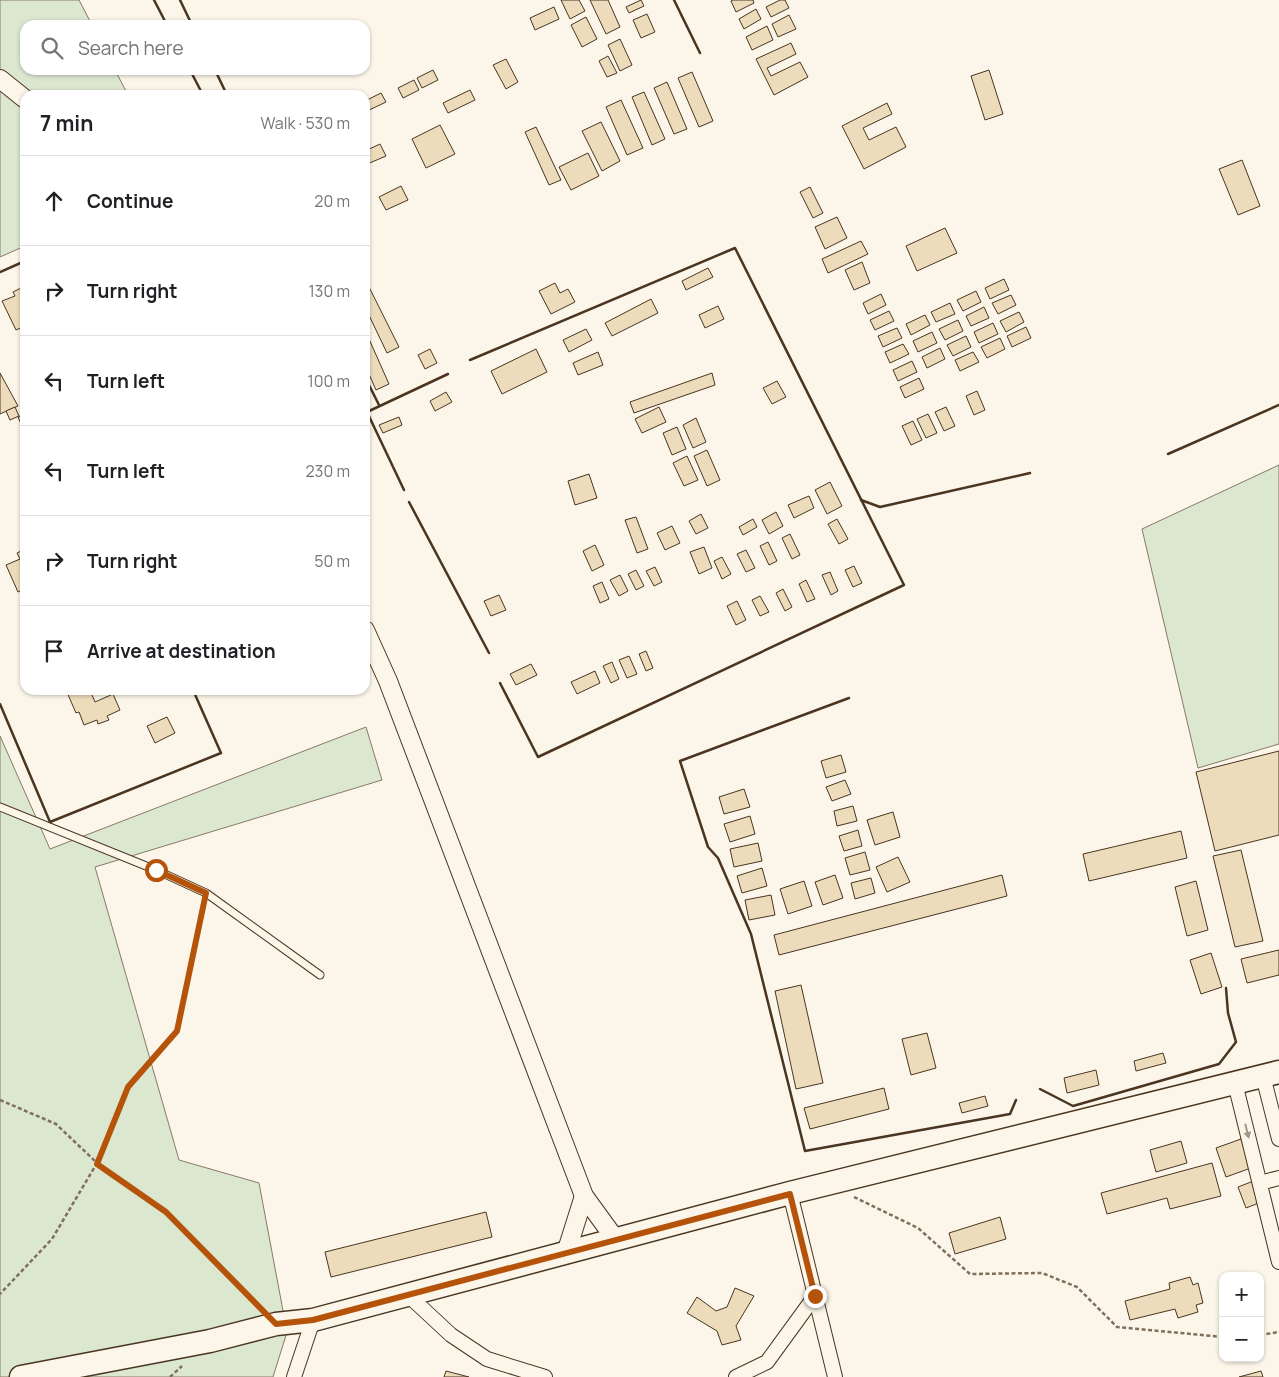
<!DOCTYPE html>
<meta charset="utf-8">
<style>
body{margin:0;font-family:Manrope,sans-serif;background:#f2f2f2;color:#202124}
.controls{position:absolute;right:15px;bottom:15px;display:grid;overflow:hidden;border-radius:10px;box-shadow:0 1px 4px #0004}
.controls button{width:45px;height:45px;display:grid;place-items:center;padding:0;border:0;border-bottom:1px solid #e0e0e0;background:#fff;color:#202124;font:25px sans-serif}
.stop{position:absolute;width:15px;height:15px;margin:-11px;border:4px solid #b45309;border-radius:50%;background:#fff}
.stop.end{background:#b45309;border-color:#fff;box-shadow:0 1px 5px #0008}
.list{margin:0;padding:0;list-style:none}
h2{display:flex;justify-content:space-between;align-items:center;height:65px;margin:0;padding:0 20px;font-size:21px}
h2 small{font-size:16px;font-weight:400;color:#757577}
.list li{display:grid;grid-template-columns:32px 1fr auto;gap:15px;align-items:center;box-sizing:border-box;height:90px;padding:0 20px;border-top:1px solid #e0e0e0}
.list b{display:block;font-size:19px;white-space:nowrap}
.list em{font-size:16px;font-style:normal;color:#757577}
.icon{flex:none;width:28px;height:28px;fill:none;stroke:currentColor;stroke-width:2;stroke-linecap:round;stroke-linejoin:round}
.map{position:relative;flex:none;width:1279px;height:1377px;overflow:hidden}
.search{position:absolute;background:#fff;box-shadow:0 1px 4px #0004;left:20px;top:20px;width:350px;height:55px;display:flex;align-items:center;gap:12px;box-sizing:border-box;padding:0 18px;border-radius:15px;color:#757577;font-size:19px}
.panel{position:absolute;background:#fff;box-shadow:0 1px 4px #0004;left:20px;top:90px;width:350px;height:605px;border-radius:15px}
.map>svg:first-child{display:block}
.green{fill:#dce7d0;stroke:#887966}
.building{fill:#ecdcbc;stroke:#4a3520}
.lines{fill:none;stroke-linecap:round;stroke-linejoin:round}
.service-casing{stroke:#4a3520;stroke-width:9}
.minor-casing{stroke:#4a3520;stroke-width:16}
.tertiary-casing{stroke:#4a3520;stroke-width:20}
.primary-casing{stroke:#4a3520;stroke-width:25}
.path{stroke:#7f6f5c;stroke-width:2.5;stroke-dasharray:4 2.5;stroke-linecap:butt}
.service{stroke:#fbf6e9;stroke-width:7}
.minor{stroke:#fbf6e9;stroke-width:14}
.tertiary{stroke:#fbf6e9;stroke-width:18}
.primary{stroke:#fbf6e9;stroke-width:22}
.wall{stroke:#4a3520;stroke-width:2.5}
.oneway{fill:#a29684}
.route{stroke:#b45309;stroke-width:6}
</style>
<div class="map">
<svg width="1279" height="1377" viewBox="0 0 1279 1377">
<rect width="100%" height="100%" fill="#fbf6e9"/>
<g class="green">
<polygon points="0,0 79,0 92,25 25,25 25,70 115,70 128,95 25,95 25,246 0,257"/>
<polygon points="1279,465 1279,744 1198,768 1142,529"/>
<polygon points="366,727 382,780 95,867 179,1160 259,1183 287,1332 273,1377 0,1377 0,736 50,849"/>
</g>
<g class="building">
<polygon points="561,0 579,0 585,11 570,19"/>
<polygon points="590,0 608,0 620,27 606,34"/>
<polygon points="641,0 644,6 629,13 626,7"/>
<polygon points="733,0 753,0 754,3 736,12 731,1"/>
<polygon points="780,0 785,0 789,8 771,17 766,7"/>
<polygon points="554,7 559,19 535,30 530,18"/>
<polygon points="756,9 761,19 744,29 739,19"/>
<polygon points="647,14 655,32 641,38 633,20"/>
<polygon points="789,15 796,29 778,37 772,24"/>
<polygon points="586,17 597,39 582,47 571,25"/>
<polygon points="767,26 773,40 752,50 746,37"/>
<polygon points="620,39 632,65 620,71 608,45"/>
<polygon points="791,43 796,54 767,68 771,76 800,62 808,77 774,95 756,59"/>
<polygon points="608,56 617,73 607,77 599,61"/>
<polygon points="506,59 518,82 506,89 493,65"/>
<polygon points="433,70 438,80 422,88 417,78"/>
<polygon points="989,70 1003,114 985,120 971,76"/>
<polygon points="692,72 713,121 699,127 678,78"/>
<polygon points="414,80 419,90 403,98 398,88"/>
<polygon points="667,82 687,129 674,134 654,88"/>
<polygon points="470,90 475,100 448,113 443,103"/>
<polygon points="644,92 665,139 652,145 632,97"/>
<polygon points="381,93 386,102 365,112 365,101"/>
<polygon points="621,100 643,148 627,155 606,107"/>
<polygon points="887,103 892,114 863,128 869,140 896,127 906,147 864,169 842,126"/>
<polygon points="601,122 620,161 602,171 582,131"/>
<polygon points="440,125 455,154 426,168 412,139"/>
<polygon points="536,127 561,180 549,185 525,132"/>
<polygon points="380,144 386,156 365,165 365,151"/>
<polygon points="588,153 599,176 571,190 559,167"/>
<polygon points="1242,160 1260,206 1238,215 1219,169"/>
<polygon points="401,186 408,200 386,210 379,197"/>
<polygon points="810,187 823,213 813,218 800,192"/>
<polygon points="837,217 847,238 825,249 815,227"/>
<polygon points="945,228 957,253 917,271 906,246"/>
<polygon points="861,241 868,254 828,273 822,259"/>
<polygon points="862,262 870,283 854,290 845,270"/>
<polygon points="708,268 713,277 686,290 682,281"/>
<polygon points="365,279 399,347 387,353 365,307"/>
<polygon points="1004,279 1009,290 990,299 985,288"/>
<polygon points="555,283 560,293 568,289 575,302 551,314 539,291"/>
<polygon points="23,287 25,292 25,326 16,330 2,301 15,296 13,292"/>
<polygon points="976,291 981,302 963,311 957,300"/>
<polygon points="881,294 886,305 868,314 863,303"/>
<polygon points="1011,295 1016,305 998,314 992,303"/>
<polygon points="651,299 658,313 612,336 605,323"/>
<polygon points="950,303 955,314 936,322 931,312"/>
<polygon points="718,306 724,319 705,328 699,315"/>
<polygon points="984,307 989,318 971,326 966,316"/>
<polygon points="889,311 894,321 875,330 870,320"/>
<polygon points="1019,312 1024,322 1006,332 1000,321"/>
<polygon points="925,315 930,325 911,335 906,324"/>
<polygon points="958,320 963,331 945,340 939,329"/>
<polygon points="993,323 998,334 979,343 974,332"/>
<polygon points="1026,327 1031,338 1012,347 1007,336"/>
<polygon points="897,328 902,338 883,347 878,336"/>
<polygon points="586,329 592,340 569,352 563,340"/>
<polygon points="365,330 389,384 376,390 365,365"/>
<polygon points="932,332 937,343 918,352 913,341"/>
<polygon points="966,336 971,347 953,356 947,345"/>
<polygon points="1000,338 1005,349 987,358 981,347"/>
<polygon points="903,344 909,354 890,363 885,352"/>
<polygon points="940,348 945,359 927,368 922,357"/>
<polygon points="430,349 437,363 425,369 418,355"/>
<polygon points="536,349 547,372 502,394 491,371"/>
<polygon points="598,352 603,365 578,375 573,363"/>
<polygon points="973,352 979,362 960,371 955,360"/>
<polygon points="912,361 917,372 898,381 893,370"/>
<polygon points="0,373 18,406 0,414"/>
<polygon points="712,373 715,385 634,413 630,402"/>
<polygon points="919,378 924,389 905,398 900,387"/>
<polygon points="777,381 786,397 772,404 763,388"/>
<polygon points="977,391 985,410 974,415 966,396"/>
<polygon points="446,392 452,402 435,411 430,401"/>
<polygon points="15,407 19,416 10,420 6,411"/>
<polygon points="659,407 666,422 642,433 635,419"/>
<polygon points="946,407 955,426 944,431 935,412"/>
<polygon points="25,414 25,433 18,417"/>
<polygon points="928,414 937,433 926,438 917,419"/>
<polygon points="399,417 402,425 383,433 379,425"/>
<polygon points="696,418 706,442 693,448 683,425"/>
<polygon points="913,421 922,440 911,445 902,426"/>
<polygon points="677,427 686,449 672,455 663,433"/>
<polygon points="707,450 720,480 707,486 694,456"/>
<polygon points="687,456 698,480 684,486 673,463"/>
<polygon points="589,474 597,498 575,505 568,481"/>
<polygon points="830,482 842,506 827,514 815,490"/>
<polygon points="809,496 814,508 794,518 788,505"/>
<polygon points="776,512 783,526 769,534 762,520"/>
<polygon points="701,514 708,528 696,534 689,521"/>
<polygon points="636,517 648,549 637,553 625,520"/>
<polygon points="753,519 757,527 743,535 739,527"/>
<polygon points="837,519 848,539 839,544 828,524"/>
<polygon points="672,526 680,543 665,550 657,533"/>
<polygon points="790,534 800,555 792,559 782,538"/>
<polygon points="768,542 777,561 769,565 760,546"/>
<polygon points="595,545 604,565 592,571 583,551"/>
<polygon points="704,547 712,568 699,574 690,552"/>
<polygon points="25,549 25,589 18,592 6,565 20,559 17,553"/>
<polygon points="746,550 755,568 746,572 737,554"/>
<polygon points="722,557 731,574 722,579 714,561"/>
<polygon points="854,566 862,583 853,587 845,570"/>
<polygon points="655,567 662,582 654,586 646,571"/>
<polygon points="636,570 644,586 636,590 628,574"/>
<polygon points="830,572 838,591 831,595 822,575"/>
<polygon points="620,575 628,591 619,596 610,580"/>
<polygon points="806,580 815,599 807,602 799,584"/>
<polygon points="602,582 609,599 600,603 593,586"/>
<polygon points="783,589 792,607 785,611 776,593"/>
<polygon points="499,595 506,610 491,616 484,601"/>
<polygon points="760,596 769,612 760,616 752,600"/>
<polygon points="737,601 746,620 736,625 727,606"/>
<polygon points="646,651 653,668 646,671 639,654"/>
<polygon points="629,656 637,674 627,678 619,660"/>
<polygon points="612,662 619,679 611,683 603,666"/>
<polygon points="531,664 537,675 516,685 510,674"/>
<polygon points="595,671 600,683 577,694 571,682"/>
<polygon points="66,690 90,690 95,702 113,694 120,710 107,716 109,720 98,724 97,720 84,725 79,712 76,713"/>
<polygon points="167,717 175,733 155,743 147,726"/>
<polygon points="1279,751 1279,835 1215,851 1196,772"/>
<polygon points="841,755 846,772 826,778 821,761"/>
<polygon points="845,780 851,794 832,801 826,787"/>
<polygon points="744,789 750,807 724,814 719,797"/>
<polygon points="853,806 857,821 837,826 834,811"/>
<polygon points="893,812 900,837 875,845 867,820"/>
<polygon points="750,816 755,834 730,842 724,824"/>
<polygon points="858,830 862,846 844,851 839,836"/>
<polygon points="1181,831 1187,858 1089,881 1083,854"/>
<polygon points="758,843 762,861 734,867 730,849"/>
<polygon points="1241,850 1263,941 1235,947 1213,856"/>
<polygon points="865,852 870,870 850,875 845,858"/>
<polygon points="898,857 910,882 887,892 876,867"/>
<polygon points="762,868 767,886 742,893 737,876"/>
<polygon points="835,875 843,898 823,905 815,882"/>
<polygon points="1002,875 1007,896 779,955 774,935"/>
<polygon points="871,878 875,893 855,899 851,883"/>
<polygon points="804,881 812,906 788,914 780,889"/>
<polygon points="1196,881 1208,930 1187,936 1175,887"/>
<polygon points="771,895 775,915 749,920 745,900"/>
<polygon points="1279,950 1279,975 1247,983 1241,959"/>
<polygon points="1211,953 1222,987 1201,994 1190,960"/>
<polygon points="801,985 823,1083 796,1089 775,991"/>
<polygon points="927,1033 936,1068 911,1075 902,1039"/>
<polygon points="1163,1053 1166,1063 1136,1071 1134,1061"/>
<polygon points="1096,1070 1099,1085 1067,1093 1064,1078"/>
<polygon points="884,1088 889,1109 810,1129 804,1108"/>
<polygon points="985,1096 988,1106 962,1113 959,1103"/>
<polygon points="1241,1139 1251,1168 1226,1177 1216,1148"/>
<polygon points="1181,1141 1187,1163 1156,1172 1150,1150"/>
<polygon points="1212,1163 1221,1196 1170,1209 1167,1198 1107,1214 1101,1193"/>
<polygon points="1256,1180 1264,1201 1246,1208 1238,1187"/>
<polygon points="486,1212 492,1237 331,1277 325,1252"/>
<polygon points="1000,1217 1006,1239 955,1254 949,1233"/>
<polygon points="1190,1277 1193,1285 1198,1283 1203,1303 1196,1305 1198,1312 1178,1318 1175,1309 1130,1320 1125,1301 1170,1289 1169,1283"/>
<polygon points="735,1288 754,1296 736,1326 741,1340 722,1345 717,1331 687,1313 697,1297 716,1311 727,1307"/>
<polygon points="446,1371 469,1377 444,1377"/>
<polygon points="1261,1371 1263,1377 1239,1377"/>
</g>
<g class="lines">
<g class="service-casing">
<polyline id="service" points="0,807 156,870 206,893 320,975"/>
</g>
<g class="minor-casing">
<g id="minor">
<polyline points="1263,1076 1279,1139"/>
<polyline points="1235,1083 1279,1262"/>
<polyline points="1260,1183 1279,1178"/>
<polyline points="790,1193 835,1377"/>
<polyline points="408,1295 451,1335 487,1359 545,1377"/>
<polyline points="294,1377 313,1320"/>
<polyline points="736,1377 767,1362 815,1296"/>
</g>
</g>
<g class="tertiary-casing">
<g id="tertiary">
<polyline points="0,79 25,99"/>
<polyline points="365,630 388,681 584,1196 616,1240"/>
<polyline points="566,1253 584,1196"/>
</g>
</g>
<g class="primary-casing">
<polyline id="primary" points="21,1377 210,1341 276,1324 313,1320 790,1193 1279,1072"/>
</g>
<g class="path">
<polyline points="203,904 177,1031 128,1087 97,1163 166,1212 261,1309"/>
<polyline points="0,1100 56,1124 97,1163 52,1239 0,1294"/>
<polyline points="854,1197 918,1228 970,1274 1042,1273 1077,1287 1117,1327 1223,1337"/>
<polyline points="1260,1335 1279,1332"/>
<polyline points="170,1377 182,1366"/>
</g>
<use href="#service" class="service"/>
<use href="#minor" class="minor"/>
<use href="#tertiary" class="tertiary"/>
<use href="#primary" class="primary"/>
<g class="wall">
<polyline points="154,0 167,25"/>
<polyline points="180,0 192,25"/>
<polyline points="674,0 700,53"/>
<polyline points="190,70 203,95"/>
<polyline points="215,70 227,95"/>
<polyline points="0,272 25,261"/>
<polyline points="470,360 735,248 904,585 538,757 500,683"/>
<polyline points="365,377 379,405"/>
<polyline points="1168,454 1279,405"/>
<polyline points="404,490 367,412 448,374"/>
<polyline points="861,500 880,507 1030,473"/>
<polyline points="409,502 489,653"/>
<polyline points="849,698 680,761 708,847 718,858 751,934 805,1151 1010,1114 1016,1100"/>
<polyline points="0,704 50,822 221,753 193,690"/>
<polyline points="1040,1089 1073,1106 1219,1064 1236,1042 1228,1013 1226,988"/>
</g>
</g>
<defs><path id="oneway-solid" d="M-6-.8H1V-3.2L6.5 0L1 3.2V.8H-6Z" transform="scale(1.25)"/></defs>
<use class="oneway" href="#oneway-solid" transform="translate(1247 1131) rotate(76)"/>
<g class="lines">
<polyline class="route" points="156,870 206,893 177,1031 128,1087 97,1164 166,1212 276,1324 313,1320 790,1194 815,1296"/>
</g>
</svg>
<div class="controls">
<button>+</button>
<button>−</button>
</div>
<div class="stop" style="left:156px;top:870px"></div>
<div class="stop end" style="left:815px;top:1296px"></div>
<div class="search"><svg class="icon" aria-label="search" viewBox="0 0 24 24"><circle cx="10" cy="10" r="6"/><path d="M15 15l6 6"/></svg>Search here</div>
<section class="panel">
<h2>7 min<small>Walk · 530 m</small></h2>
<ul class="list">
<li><svg class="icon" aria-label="ahead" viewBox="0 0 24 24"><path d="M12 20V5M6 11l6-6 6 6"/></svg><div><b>Continue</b></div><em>20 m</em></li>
<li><svg class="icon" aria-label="right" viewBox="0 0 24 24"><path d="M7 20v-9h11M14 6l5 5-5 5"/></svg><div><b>Turn right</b></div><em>130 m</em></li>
<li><svg class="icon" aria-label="left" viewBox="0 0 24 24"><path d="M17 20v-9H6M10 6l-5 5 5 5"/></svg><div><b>Turn left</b></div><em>100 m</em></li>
<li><svg class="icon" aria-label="left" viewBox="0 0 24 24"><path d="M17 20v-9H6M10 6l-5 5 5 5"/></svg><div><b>Turn left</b></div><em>230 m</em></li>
<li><svg class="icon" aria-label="right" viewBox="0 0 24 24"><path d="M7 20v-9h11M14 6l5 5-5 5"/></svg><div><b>Turn right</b></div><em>50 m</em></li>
<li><svg class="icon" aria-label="arrive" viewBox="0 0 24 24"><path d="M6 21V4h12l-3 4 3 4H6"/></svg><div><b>Arrive at destination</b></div></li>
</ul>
</section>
</div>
